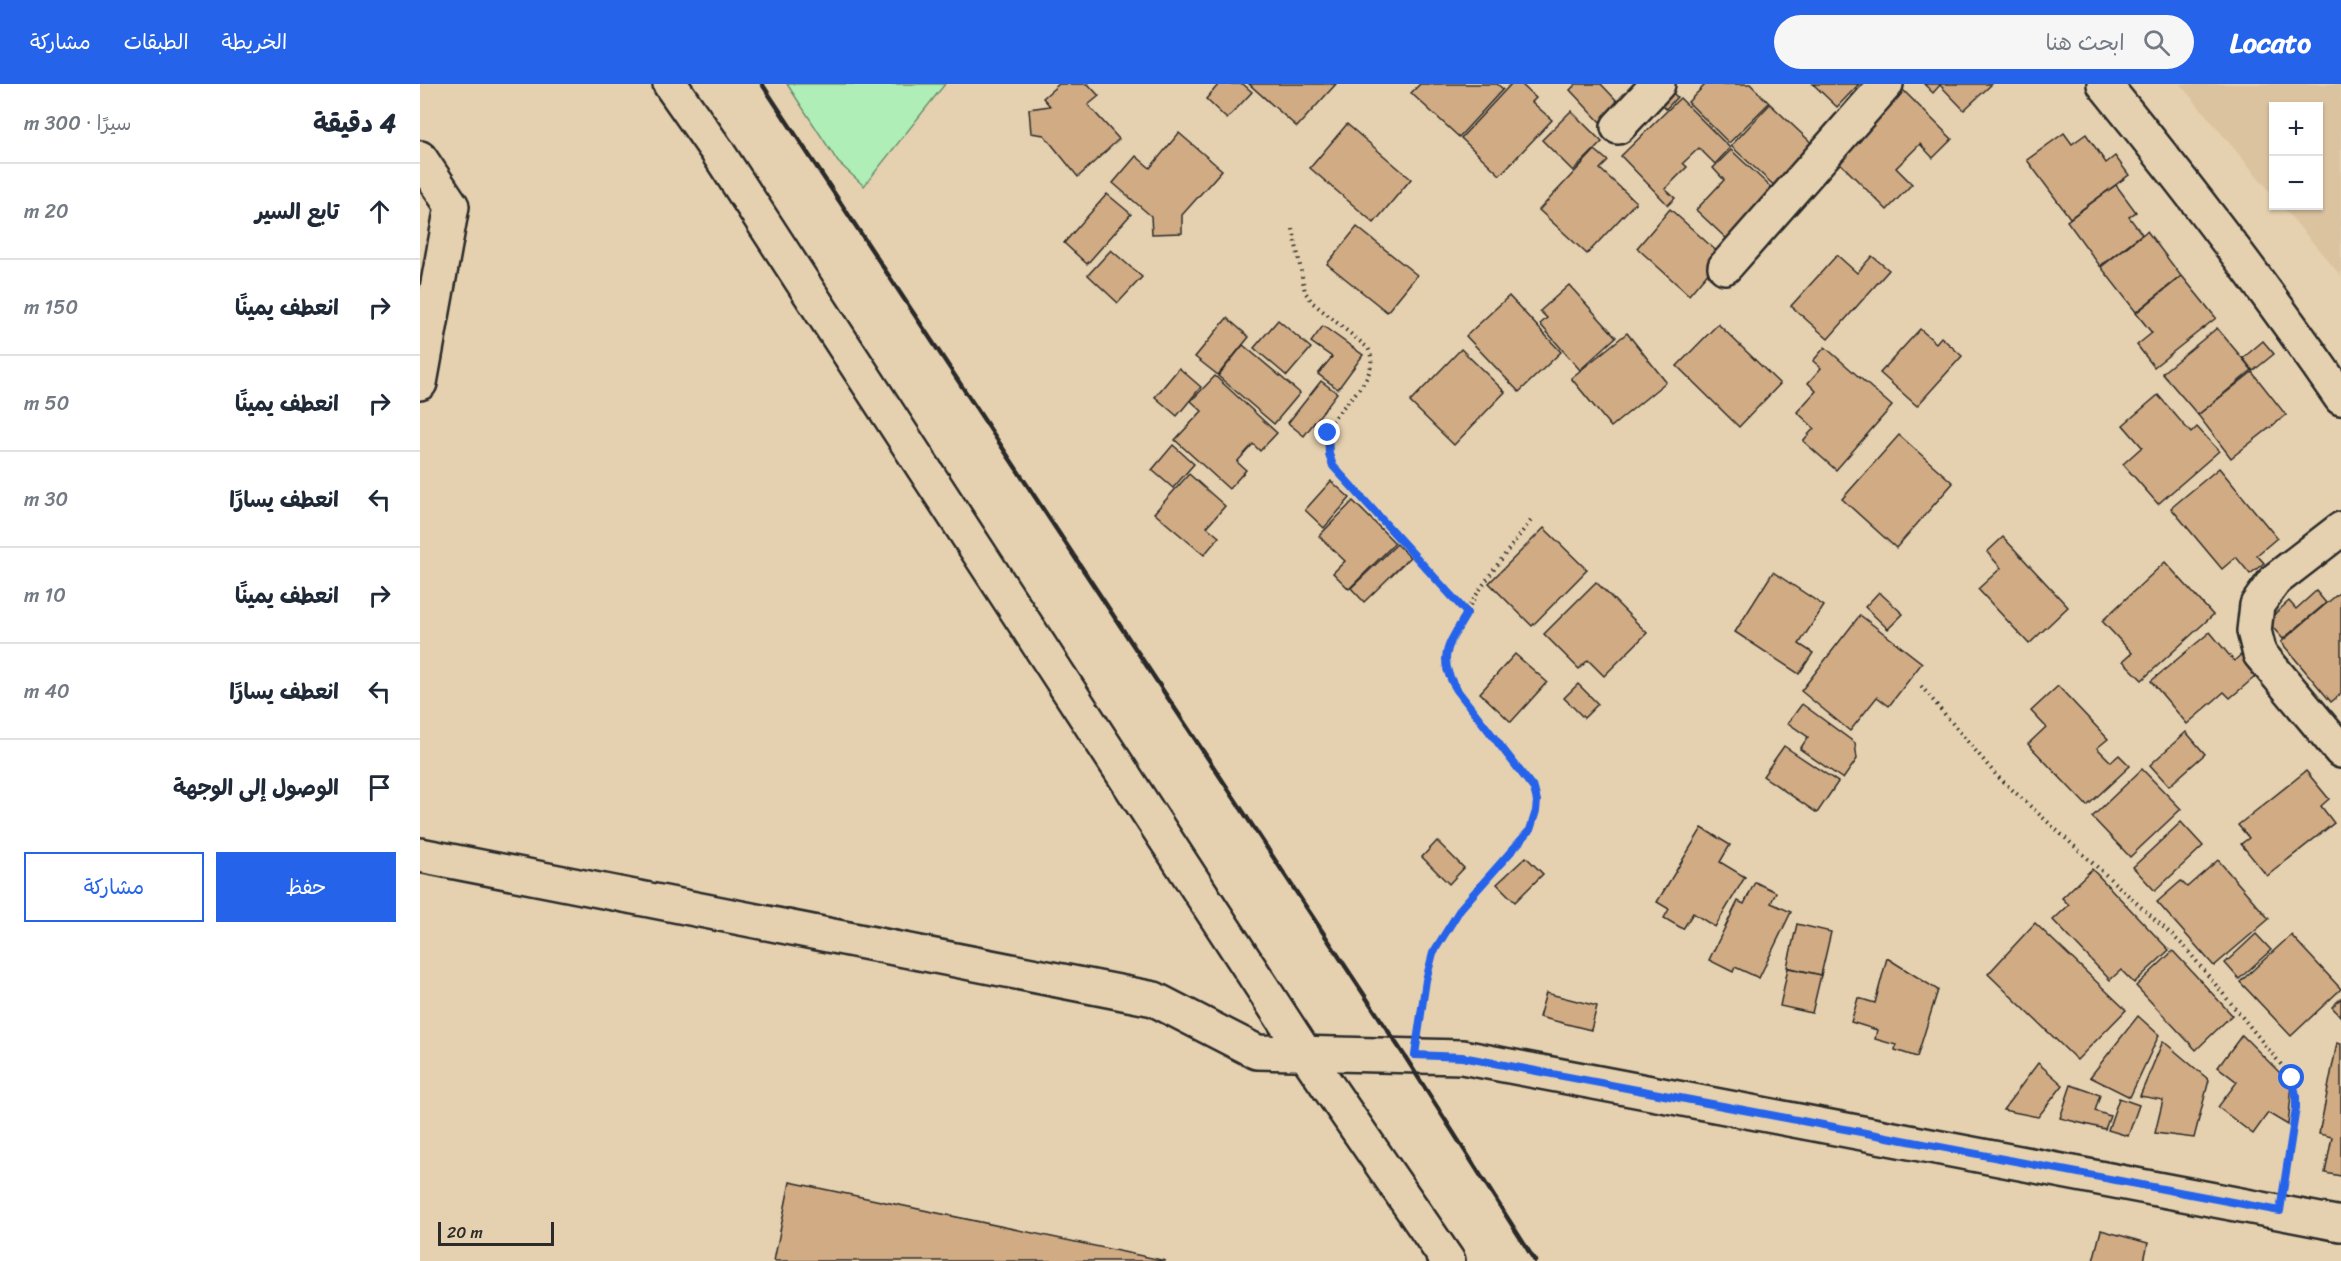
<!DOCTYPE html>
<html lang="ar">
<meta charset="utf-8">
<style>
body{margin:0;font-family:Sriracha,"Playpen Sans Arabic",sans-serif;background:#f6f6f7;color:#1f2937;direction:rtl}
.controls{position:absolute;right:18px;top:18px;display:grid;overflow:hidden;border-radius:0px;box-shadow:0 2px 4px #0004}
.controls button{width:54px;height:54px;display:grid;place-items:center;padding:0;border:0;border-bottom:2px solid #e0e1e3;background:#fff;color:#1f2937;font:30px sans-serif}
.scale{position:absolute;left:18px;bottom:15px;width:116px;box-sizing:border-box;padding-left:6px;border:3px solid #2b2b2b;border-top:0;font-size:16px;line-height:21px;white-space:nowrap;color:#2b2b2b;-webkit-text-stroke:4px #e5d1af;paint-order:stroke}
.stop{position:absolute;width:18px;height:18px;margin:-14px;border:4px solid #2563eb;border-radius:50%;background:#fff}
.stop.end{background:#2563eb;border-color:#fff;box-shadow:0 2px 6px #0008}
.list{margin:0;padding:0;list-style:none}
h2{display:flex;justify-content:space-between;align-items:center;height:78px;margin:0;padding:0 24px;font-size:26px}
h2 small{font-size:20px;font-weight:400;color:#747a83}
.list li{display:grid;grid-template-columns:39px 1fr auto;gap:18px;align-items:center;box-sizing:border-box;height:96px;padding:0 24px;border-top:2px solid #e0e1e3}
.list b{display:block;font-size:22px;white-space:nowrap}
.list em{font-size:20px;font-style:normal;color:#747a83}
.actions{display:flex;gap:12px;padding:18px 24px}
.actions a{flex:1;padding:14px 0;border:2px solid #2563eb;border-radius:0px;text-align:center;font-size:21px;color:#2563eb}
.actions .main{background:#2563eb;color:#fff}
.icon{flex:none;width:33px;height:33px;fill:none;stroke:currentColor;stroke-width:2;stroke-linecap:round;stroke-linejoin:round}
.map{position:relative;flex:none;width:1921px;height:1177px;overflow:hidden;direction:ltr}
header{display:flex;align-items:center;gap:36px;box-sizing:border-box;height:84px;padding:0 30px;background:#2563eb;color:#fff}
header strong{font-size:28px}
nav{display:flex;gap:33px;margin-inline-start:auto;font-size:21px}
.search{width:420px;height:54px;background:#f6f6f7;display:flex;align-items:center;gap:15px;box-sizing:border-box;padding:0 21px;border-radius:33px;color:#747a83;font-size:22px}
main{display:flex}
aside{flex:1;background:#fff}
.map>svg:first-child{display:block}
.built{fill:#dbc3a0}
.green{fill:#afefb7;stroke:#6d8d71;stroke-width:1.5}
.building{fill:#d1ab83;stroke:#2b2b2b;stroke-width:1.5}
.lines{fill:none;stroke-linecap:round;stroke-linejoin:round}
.minor-casing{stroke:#2b2b2b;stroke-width:38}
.tertiary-casing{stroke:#2b2b2b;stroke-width:38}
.path{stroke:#2b2b2b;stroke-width:4;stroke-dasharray:1.5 4.5;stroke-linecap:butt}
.minor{stroke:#e5d1af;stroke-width:33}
.tertiary{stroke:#e5d1af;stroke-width:33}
.rail{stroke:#2b2b2b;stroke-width:4.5}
.route{stroke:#2563eb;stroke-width:8}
</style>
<header>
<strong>Locato</strong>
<div class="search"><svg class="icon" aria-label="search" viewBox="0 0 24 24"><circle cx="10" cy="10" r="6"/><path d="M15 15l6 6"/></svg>ابحث هنا</div>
<nav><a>الخريطة</a><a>الطبقات</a><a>مشاركة</a></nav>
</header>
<main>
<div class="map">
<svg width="1921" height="1177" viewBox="0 0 1921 1177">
<rect width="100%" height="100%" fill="#e5d1af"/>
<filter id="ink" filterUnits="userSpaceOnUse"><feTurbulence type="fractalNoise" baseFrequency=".0167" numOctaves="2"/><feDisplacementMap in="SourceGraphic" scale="12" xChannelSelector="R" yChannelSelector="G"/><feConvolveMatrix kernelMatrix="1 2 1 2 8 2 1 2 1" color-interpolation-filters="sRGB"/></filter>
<g filter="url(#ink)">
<polygon class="built" points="1760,0 1921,0 1921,192 1862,122 1898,122 1898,22 1854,22 1853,111"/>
<polygon class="green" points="367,0 525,0 444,102 418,78"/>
<g class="building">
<polygon points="639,0 668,0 679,12 668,21 699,55 658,93 624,51 611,49 609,25 630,22 623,14"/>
<polygon points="799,0 823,0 832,8 807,35 786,15"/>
<polygon points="829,0 916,0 877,43"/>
<polygon points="1000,0 1077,0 1083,5 1039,53 991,9"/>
<polygon points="1091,0 1101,0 1116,14 1112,18 1132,36 1080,91 1041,54"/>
<polygon points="1156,0 1181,0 1199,19 1180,38 1150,6"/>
<polygon points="1244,0 1257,13 1246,25 1231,11"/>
<polygon points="1286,0 1330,0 1349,19 1309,59 1268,18"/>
<polygon points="1393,0 1439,0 1417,23"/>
<polygon points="1504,0 1572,0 1544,26 1520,1 1513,9"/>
<polygon points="1482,5 1532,55 1513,74 1500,60 1476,84 1492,100 1467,126 1414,73"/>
<polygon points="1260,14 1310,64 1295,80 1279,64 1263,79 1267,83 1245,105 1255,114 1248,121 1201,72"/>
<polygon points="1350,20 1397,64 1359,106 1311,62"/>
<polygon points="1151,27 1182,58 1153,87 1122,56"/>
<polygon points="927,40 991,95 954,139 890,84"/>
<polygon points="759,49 802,86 762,131 762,149 732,150 731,132 693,99 716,72 730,84"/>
<polygon points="1644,49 1652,60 1666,50 1686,79 1695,72 1709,91 1650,134 1607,76"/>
<polygon points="1175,66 1188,77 1180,85 1216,118 1167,170 1119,126"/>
<polygon points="1311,66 1356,108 1309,157 1276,126 1304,96 1293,84"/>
<polygon points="1696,101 1716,128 1709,133 1722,150 1680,182 1647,137"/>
<polygon points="687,110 711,130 667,180 644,159"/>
<polygon points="1250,125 1302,172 1269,211 1217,164"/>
<polygon points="937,143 997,191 967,228 907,180"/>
<polygon points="1727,147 1761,192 1716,228 1681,183"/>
<polygon points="691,166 722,193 698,219 668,191"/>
<polygon points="1417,171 1437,189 1452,172 1469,186 1408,255 1371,222"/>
<polygon points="1762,192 1796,234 1734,283 1717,261 1732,249 1716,229"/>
<polygon points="1149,201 1196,253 1160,286 1120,240 1127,234 1120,227"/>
<polygon points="1089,212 1141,268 1099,308 1046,252"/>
<polygon points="807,234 829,253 798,291 775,273"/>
<polygon points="858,236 891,264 867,292 834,264"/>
<polygon points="1298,240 1360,300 1319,343 1257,282"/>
<polygon points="903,242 943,271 918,305 898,290 912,273 891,258"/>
<polygon points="1797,244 1832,286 1778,331 1742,289"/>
<polygon points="1500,245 1516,259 1521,253 1542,272 1497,322 1460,289"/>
<polygon points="1207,249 1246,298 1191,343 1151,294"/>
<polygon points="1843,257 1854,270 1833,287 1823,274"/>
<polygon points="823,261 880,309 854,340 798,292"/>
<polygon points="1405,263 1472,322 1416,386 1383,357 1394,344 1377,328 1396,307 1388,299 1401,284 1393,277"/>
<polygon points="1041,265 1085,308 1034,361 990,318"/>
<polygon points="759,284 781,303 757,332 735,313"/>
<polygon points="1832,288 1866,331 1811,374 1778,331"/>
<polygon points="795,292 857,349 840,367 833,360 817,378 826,386 809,405 755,356 782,327 771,317"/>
<polygon points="901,297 917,309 884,352 868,339"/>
<polygon points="1738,311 1771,349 1777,343 1799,367 1738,420 1703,380 1722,363 1703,341"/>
<polygon points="1479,351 1533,399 1476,464 1422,415"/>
<polygon points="753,361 774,380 753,404 732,386"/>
<polygon points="1799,384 1857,454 1837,471 1844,479 1830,490 1816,473 1802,485 1751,424"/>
<polygon points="769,390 805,422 787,443 799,453 784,471 734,429"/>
<polygon points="911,397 930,414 904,444 885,426"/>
<polygon points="933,417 975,459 929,505 913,489 925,477 899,452"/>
<polygon points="1124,444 1167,486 1112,542 1069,499"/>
<polygon points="1583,453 1648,523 1609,560 1558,505 1581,484 1567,468"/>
<polygon points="977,460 990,473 944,518 931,504"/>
<polygon points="1745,478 1793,531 1722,596 1703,577 1712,569 1682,537"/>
<polygon points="1353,488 1404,522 1379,560 1393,569 1379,590 1315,548"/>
<polygon points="1176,498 1227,549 1184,592 1168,576 1159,585 1124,550"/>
<polygon points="1896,507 1906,519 1863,555 1847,537 1869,517 1876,525"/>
<polygon points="1459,508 1483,530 1468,545 1445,523"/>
<polygon points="1919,509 1921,512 1921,610 1911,618 1861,558"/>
<polygon points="1440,531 1502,579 1469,622 1457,613 1430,647 1381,607"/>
<polygon points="1790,548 1814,577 1825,567 1842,587 1810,614 1804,608 1767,640 1731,597"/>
<polygon points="1095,570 1127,598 1091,638 1060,609"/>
<polygon points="1158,600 1178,620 1164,634 1144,614"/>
<polygon points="1638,602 1688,655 1677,664 1691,678 1699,671 1710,682 1667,722 1608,660 1626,643 1611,627"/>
<polygon points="1382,620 1435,659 1437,675 1423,695 1380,665 1388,653 1368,639"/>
<polygon points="1766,648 1785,670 1749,702 1730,681"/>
<polygon points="1364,662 1418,698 1397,729 1343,692"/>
<polygon points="1722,685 1761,725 1710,773 1672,733"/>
<polygon points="1886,687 1909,715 1901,722 1914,739 1847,792 1821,760 1829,754 1818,741"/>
<polygon points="1761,738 1783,762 1735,807 1713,783"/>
<polygon points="1282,744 1310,761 1300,778 1325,793 1295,843 1273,829 1263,845 1244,834 1249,825 1237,818"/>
<polygon points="1017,757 1044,784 1029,800 1002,773"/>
<polygon points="1106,773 1123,790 1095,818 1077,800"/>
<polygon points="1798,776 1849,835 1794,882 1737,818 1761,797 1767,803"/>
<polygon points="1672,785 1749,866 1714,899 1701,886 1690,896 1633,836 1649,821 1642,814"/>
<polygon points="1335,798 1356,808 1351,819 1371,828 1339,894 1315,883 1313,888 1289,876 1318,817 1324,820"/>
<polygon points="1615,839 1706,926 1657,976 1568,890"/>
<polygon points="1377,840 1411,848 1401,891 1367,883"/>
<polygon points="1836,850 1851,866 1819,895 1805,879"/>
<polygon points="1871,851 1921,905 1871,952 1820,898"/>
<polygon points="1753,867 1812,931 1776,966 1716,902"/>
<polygon points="1467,874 1518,906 1497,973 1475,966 1476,961 1455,955 1457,946 1431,938 1438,914 1455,919"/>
<polygon points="1368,884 1401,891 1392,929 1360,922"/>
<polygon points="1126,909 1177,922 1171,946 1119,933"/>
<polygon points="1921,914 1921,933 1912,923"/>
<polygon points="1718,932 1739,951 1710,1013 1670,993"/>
<polygon points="1822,951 1872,1001 1868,1041 1848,1029 1833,1050 1798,1023 1817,998 1798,983"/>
<polygon points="1743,957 1789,996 1774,1054 1735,1049 1743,1016 1720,1012"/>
<polygon points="1917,959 1921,960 1921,1092 1905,1089 1912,1053 1899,1050"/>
<polygon points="1618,979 1643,1001 1618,1033 1583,1026"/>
<polygon points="1651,1001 1680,1011 1675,1027 1690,1032 1685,1045 1640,1034"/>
<polygon points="1699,1014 1719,1021 1708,1052 1688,1046"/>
<polygon points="370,1098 746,1177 354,1177"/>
<polygon points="1681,1146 1728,1159 1724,1177 1673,1177"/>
</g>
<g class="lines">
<g class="minor-casing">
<g id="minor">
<path d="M 1684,0 C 1767,102 1847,206 1921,314"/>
<polyline points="1198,43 1238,0"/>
<polyline points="0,74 32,122 0,299"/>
<polyline points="1305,183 1466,0"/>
<polyline points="1921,445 1855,496 1837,521 1834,547 1840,570 1921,667"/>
<polyline points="0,771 734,915 837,968 1042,973 1921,1140"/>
</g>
</g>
<g class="tertiary-casing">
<polyline id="tertiary" points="250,0 297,67 885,969 1028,1177"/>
</g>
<g class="path">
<path d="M 873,145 L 885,208 L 893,219 L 948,264 C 963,293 922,318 910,341 C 903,354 908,370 913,382 L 1047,529"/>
<path d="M 1501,602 L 1576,691 L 1764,862 L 1872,994 C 1880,1027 1870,1061 1865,1094"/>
<path d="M 1001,935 L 1006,896 L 1013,869 L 1041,824 L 1110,746 L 1116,727 L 1117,717 L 1114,705 L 1037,606 C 1032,598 1025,590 1025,581 C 1023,548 1091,462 1113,434"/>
</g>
<use href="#minor" class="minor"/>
<use href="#tertiary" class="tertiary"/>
<polyline class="rail" points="342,0 984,971 1115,1177"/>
</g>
</g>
<g class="lines" filter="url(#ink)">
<path class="route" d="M 908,349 L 909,370 L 913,382 L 1047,529 C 1030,559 1015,573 1037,606 L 1114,705 L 1117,717 L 1116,727 L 1110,746 L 1041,824 L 1013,869 L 1006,896 L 995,971 L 1042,973 L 1860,1127 L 1876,1024 L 1876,1011 L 1872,994"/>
</g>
</svg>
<div class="controls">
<button>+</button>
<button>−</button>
</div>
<div class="scale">20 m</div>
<div class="stop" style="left:1872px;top:994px"></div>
<div class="stop end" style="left:908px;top:349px"></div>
</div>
<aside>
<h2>4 دقيقة<small>سيرًا · 300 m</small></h2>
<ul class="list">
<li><svg class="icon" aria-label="ahead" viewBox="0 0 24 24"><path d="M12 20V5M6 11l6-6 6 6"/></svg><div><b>تابع السير</b></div><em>20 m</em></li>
<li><svg class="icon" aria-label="right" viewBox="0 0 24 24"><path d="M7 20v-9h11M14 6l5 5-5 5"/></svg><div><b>انعطف يمينًا</b></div><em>150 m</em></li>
<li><svg class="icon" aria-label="right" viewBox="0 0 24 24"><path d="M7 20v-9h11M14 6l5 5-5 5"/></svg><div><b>انعطف يمينًا</b></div><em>50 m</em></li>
<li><svg class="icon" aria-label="left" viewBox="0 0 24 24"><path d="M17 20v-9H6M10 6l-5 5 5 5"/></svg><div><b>انعطف يسارًا</b></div><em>30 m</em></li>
<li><svg class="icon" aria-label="right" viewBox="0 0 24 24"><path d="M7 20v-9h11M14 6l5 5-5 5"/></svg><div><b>انعطف يمينًا</b></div><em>10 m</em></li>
<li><svg class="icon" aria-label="left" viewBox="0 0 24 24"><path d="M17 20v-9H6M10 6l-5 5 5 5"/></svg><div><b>انعطف يسارًا</b></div><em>40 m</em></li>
<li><svg class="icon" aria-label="arrive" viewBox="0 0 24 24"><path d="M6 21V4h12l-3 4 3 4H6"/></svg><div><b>الوصول إلى الوجهة</b></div></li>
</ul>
<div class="actions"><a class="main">حفظ</a><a>مشاركة</a></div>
</aside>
</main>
